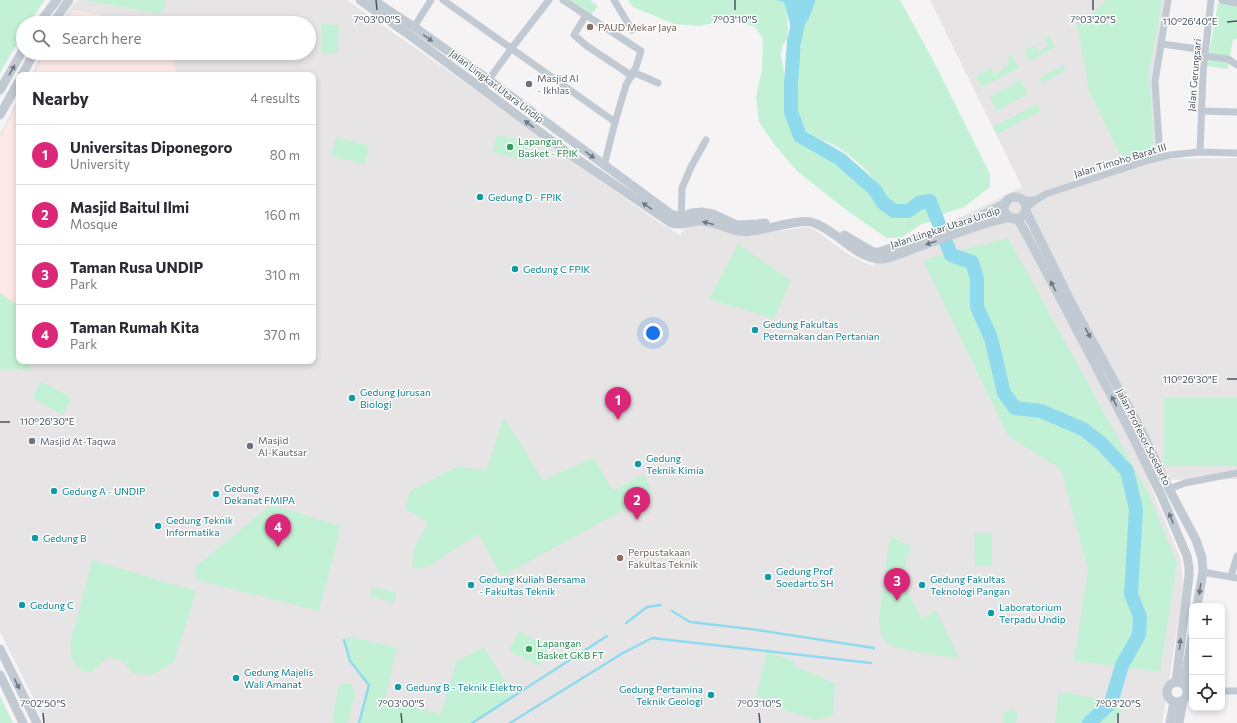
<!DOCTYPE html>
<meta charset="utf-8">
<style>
body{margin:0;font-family:Commissioner,sans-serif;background:#f7f7f7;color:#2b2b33}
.controls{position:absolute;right:12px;bottom:12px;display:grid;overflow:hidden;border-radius:8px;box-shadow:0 2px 6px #0003}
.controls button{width:36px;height:36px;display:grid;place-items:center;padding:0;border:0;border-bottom:1px solid #e1e1e2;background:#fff;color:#2b2b33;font:20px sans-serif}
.you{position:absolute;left:653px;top:333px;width:14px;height:14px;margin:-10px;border:3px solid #fff;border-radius:50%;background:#1a73e8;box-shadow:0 0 0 6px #1a73e833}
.badge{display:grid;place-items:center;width:26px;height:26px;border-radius:50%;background:#db2777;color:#fff;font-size:13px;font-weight:700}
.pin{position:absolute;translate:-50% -33px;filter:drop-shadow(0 1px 2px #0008)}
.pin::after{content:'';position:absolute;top:21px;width:14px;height:12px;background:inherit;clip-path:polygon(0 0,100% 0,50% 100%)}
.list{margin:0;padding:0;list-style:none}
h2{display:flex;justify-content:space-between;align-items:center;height:52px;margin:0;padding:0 16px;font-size:17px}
h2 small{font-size:13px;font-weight:400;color:#7c7c81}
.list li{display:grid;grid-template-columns:26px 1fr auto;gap:12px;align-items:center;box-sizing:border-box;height:60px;padding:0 16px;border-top:1px solid #e1e1e2}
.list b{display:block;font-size:15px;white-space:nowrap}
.list p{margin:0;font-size:13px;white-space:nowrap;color:#7c7c81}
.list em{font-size:13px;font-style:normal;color:#7c7c81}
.icon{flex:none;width:22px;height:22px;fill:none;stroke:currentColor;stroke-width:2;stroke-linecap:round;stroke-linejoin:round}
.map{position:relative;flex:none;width:1237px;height:723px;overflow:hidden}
.search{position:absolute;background:#fff;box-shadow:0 2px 6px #0003;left:16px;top:16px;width:300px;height:44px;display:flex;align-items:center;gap:10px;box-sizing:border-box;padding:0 14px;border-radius:22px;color:#7c7c81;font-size:15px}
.panel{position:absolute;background:#fff;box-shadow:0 2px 6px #0003;left:16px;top:72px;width:300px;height:292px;border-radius:8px}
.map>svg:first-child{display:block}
.education{fill:#e6e4e5}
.medical{fill:#fce8e6}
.green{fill:#c3f1d5}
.water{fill:#90daee}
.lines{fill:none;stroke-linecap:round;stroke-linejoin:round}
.stream{stroke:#90daee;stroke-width:2.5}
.river{stroke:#90daee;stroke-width:14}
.minor{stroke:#c1cad2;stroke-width:7}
.tertiary{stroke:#c1cad2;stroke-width:9}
.oneway{fill:#6e7983}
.ticks{fill:none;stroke:#4a5661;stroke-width:1.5}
.education-dot{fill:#8d6e63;stroke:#fff;stroke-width:1.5}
.worship-dot{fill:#6b7280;stroke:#fff;stroke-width:1.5}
.leisure-dot{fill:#2e9e5b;stroke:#fff;stroke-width:1.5}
.culture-dot{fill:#0f9aa8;stroke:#fff;stroke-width:1.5}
.labels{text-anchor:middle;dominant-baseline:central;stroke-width:3;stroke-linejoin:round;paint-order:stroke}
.education-label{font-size:10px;fill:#785e54;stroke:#fff;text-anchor:start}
.street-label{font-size:10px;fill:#4a5661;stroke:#fff}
.worship-label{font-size:10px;fill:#5b616d;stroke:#fff;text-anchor:start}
.leisure-label{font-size:10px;fill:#27864d;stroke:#fff;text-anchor:start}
.culture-label{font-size:10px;fill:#0d838f;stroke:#fff;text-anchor:start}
.ticks-label{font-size:10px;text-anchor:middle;fill:#4a5661;stroke:#fff;stroke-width:3;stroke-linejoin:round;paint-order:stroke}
</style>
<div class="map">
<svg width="1237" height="723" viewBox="0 0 1237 723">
<rect width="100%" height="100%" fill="#f5f3f3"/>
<polygon class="education" points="78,0 347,0 468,85 596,178 657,221 680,235 687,226 699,223 723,231 749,235 807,227 815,230 848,254 865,263 875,266 874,252 963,216 1022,187 930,0 1164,0 1153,80 1158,154 1166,159 1237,158 1237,479 1148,480 1181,560 1183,579 1180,611 1162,723 46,723 0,632 0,134 19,98 19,361 313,361 313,75 31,75 42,53 309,53 309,23 61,23 71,6"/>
<g class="medical">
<polygon points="73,10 144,23 66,23"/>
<polygon points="45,53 171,53 177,75 33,75"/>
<polygon points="19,102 19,301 16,304 0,293 0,137"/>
</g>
<g class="green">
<polygon points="0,0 45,0 29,23 23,23 23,33 0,73"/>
<polygon points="86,0 165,0 164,11 157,14"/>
<polygon points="569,0 590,0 598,6 591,15"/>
<polygon points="628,0 776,0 784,1 787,12 788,38 782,46 781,55 785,80 788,114 796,140 836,161 870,192 879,205 892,214 914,212 926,206 933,221 921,224 901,238 887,238 849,212 797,171 774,144 759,122 756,97 762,70 763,39 755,27 740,22 723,21 699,26 674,24 633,7"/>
<path d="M 816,0 L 900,0 L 934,62 L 990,174 L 990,187 L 964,207 L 940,215 L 932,197 L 917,199 L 905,207 L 888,202 C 877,180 863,164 842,150 C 830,142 815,138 804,129 C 792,119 792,69 797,54 C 798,52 800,49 802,47 L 799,33 L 809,17 Z"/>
<polygon points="1106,0 1162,0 1149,73 1155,155 1123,161 1089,91 1076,20 1091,15"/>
<polygon points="1218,3 1237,6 1237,39 1233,39 1228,69 1207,66"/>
<polygon points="322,24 339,25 338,54 321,54"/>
<polygon points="1049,36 1055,47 1030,61 1025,51 1035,45 1038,52 1048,46 1044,38"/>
<polygon points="1012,55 1019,68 982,87 976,76 991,68 995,75 1002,71 1001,69 1010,64 1007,58"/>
<polygon points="1063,65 1066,70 1043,83 1040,80 1041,77"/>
<polygon points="1021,80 1028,94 997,111 990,97"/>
<polygon points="1037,104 1041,111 997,134 993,127"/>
<polygon points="497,135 528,142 523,160 492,152"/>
<polygon points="336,137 369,146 364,164 331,156"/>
<polygon points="1008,238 1149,495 1177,563 1160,672 1074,661 1088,569 1061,469 1008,436 923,260"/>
<polygon points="738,244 791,281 774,319 709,299"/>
<polygon points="0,293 16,304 19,301 19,361 28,361 31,369 0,369"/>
<polygon points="41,381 71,398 63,415 33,398"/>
<rect x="1164" y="398" width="73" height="68"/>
<polygon points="504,417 543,480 594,458 613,491 643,474 653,494 502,576 478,534 426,568 412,567 414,550 428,522 405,509 410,491 459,466 486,471"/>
<polygon points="271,505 341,526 319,611 197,580 194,568"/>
<polygon points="974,533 992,533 992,566 975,566"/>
<path d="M 890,536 L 910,546 L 902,579 L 921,619 L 936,611 L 959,658 C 946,657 893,650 886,642 C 878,633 879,620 880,609 Z"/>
<polygon points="92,560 196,591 174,662 152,675 133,673 120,659 107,658 91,672 83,671 73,662 70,644"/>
<polygon points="372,587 397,593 394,603 370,596"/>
<polygon points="518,632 550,646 540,666 509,651"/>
<polygon points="351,637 397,648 385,700 441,714 456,662 484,647 513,695 472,723 359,723 368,685 350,661 344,640"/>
<polygon points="767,652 793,661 795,667 835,683 833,716 815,720 755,700"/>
<polygon points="347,683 351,684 355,693 348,723 334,723 332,719 339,687 342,684"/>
<polygon points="1059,692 1127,703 1114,723 1055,723"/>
<polygon points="0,696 13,723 0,723"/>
<polygon points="1011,709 1017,712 1016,723 1003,723 1004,713"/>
</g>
<polygon class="water" points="776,0 816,0 809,18 794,42 787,12 784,2"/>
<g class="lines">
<g class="stream">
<polyline points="672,611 690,622 751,629 874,648"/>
<polyline points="626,623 647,607 661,605"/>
<polyline points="344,640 350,661 369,685 359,723"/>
<polyline points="472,723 607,636"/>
<polyline points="510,723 623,653 652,638 871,663"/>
</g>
<polyline class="river" points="803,0 794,42 791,83 791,112 800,136 840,159 875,190 883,203 894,211 908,211 919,203 930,201 951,255 972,262 977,279 977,307 991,338 1004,393 1015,408 1041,411 1083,429 1102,444 1127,471 1136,509 1131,594 1140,617 1139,635 1122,665 1111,703 1089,723"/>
<g class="minor">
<polyline points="443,0 615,122 604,166"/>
<polyline points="563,0 641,51 636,67 626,85 615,122"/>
<polyline points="614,0 632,30"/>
<polyline points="1222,0 1237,3"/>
<polyline points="586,15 574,35 587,46 632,76"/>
<polyline points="414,27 431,0"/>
<polyline points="1162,44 1205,50"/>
<polyline points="1205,56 1228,59 1237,65"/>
<polyline points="633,72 658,83"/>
<polyline points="482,89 511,49 549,0"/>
<polyline points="1201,111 1237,112"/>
<polyline points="1200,152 1203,73 1211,0"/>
<polyline points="1160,157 1155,82 1168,0"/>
<polyline points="1023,200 1036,200"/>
<polyline points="1026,208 1036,200 1046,194 1149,160 1170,155 1200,152 1237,153"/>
<polyline points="681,222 682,188 691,167 706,140"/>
<polyline points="1169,489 1185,483 1237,473"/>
<polyline points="1203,572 1237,578"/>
<polyline points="1231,576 1237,556"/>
<polyline points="1222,691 1237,691"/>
<polyline points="1187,693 1192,693"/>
</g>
<g class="tertiary">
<path d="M 360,0 L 408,34 L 571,155 L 671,223 C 682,227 690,220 701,221 C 719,222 733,234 751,231 C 765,230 800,219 811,222 C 835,228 857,261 883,259 C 895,257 907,251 918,247 C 949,237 979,223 1011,217"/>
<polyline points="373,0 414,27 489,80 671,214 681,217 692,213 701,212 713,214 737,225 757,224 765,223"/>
<polyline points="39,23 57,0"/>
<polyline points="53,23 69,0"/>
<polyline points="22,75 34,53"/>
<polyline points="0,90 23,50"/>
<polyline points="0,115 19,81"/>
<circle cx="1015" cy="208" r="11"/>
<polyline points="1026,211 1072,304 1141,430 1169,489 1196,540 1202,558 1203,572 1197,606"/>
<polyline points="1017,218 1028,237 1132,435 1162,497 1187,556 1189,568 1189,575 1176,682"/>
<polyline points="844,235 873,252 879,252 974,219 1006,203"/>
<polyline points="0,649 37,723"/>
<polyline points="0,675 23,723"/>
<circle cx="1177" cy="692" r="10"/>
<polyline points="1184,685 1192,637"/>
<polyline points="1170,723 1174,702"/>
<polyline points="1179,723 1183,700"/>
</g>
</g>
<defs><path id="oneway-solid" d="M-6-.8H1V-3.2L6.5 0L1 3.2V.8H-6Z"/></defs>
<g class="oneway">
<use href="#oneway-solid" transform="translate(428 38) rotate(35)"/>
<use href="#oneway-solid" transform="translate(12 70) rotate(-60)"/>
<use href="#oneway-solid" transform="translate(529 124) rotate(-143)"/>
<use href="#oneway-solid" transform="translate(590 155) rotate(36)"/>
<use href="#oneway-solid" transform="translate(647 206) rotate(-146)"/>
<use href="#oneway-solid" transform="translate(708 223) rotate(-166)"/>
<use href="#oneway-solid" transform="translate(931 243) rotate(161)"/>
<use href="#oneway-solid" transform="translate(1053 286) rotate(-118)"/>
<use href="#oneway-solid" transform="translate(1088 333) rotate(62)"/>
<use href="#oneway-solid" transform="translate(1114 401) rotate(-118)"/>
<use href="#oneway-solid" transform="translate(1171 518) rotate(-112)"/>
<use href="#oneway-solid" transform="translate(1200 589) rotate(99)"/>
<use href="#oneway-solid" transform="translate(1180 644) rotate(-83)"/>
<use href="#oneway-solid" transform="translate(17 684) rotate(64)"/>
</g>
<path class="ticks" d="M 376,0 L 377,10M 735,0 L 735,10M 1093,0 L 1093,10M 1227,22 L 1237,21M 1227,379 L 1237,379M 0,422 L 10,422M 43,713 L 44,723M 401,713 L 402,723M 759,713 L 760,723M 1118,713 L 1118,723"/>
<g class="education-dot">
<circle cx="590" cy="27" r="4"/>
<circle cx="620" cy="558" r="4"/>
</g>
<g class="worship-dot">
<circle cx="529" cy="84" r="4"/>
<circle cx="32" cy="441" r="4"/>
<circle cx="250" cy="446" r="4"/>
</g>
<g class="leisure-dot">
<circle cx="510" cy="147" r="4"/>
<circle cx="529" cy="649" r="4"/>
</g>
<g class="culture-dot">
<circle cx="480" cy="197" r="4"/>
<circle cx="515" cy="269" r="4"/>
<circle cx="755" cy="330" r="4"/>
<circle cx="352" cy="398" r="4"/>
<circle cx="638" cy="464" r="4"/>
<circle cx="54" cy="491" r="4"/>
<circle cx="216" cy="494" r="4"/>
<circle cx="158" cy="526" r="4"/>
<circle cx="35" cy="538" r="4"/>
<circle cx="768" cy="577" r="4"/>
<circle cx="471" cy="585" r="4"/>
<circle cx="922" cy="585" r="4"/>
<circle cx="22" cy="605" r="4"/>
<circle cx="991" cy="613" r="4"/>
<circle cx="236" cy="678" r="4"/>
<circle cx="398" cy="687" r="4"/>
<circle cx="711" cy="695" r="4"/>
</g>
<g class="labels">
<g class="education-label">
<text x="598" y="27">PAUD Mekar Jaya</text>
<text x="628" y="552">Perpustakaan<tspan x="628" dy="12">Fakultas Teknik</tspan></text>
</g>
<g class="street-label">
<text transform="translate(1194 75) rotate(-85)">Jalan Gerungsari</text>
<text transform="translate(497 86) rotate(37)">Jalan Lingkar Utara Undip</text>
<text transform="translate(1120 160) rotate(-17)">Jalan Timoho Barat III</text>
<text transform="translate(945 227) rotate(-18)">Jalan Lingkar Utara Undip</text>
<text transform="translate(1144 437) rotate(63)">Jalan Profesor Soedarto</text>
</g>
<g class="worship-label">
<text x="537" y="78">Masjid Al<tspan x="537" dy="12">- Ikhlas</tspan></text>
<text x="258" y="440">Masjid<tspan x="258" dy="12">Al-Kautsar</tspan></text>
<text x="40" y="441">Masjid At-Taqwa</text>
</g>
<g class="leisure-label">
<text x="518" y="141">Lapangan<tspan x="518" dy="12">Basket - FPIK</tspan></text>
<text x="537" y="643">Lapangan<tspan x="537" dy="12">Basket GKB FT</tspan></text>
</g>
<g class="culture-label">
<text x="488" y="197">Gedung D - FPIK</text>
<text x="523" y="269">Gedung C FPIK</text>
<text x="763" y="324">Gedung Fakultas<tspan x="763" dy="12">Peternakan dan Pertanian</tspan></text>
<text x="360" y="392">Gedung Jurusan<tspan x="360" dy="12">Biologi</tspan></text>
<text x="646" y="458">Gedung<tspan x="646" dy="12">Teknik Kimia</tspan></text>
<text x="224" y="488">Gedung<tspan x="224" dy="12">Dekanat FMIPA</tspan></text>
<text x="62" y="491">Gedung A - UNDIP</text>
<text x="166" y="520">Gedung Teknik<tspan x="166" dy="12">Informatika</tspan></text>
<text x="43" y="538">Gedung B</text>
<text x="776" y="571">Gedung Prof<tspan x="776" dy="12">Soedarto SH</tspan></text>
<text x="479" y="579">Gedung Kuliah Bersama<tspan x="479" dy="12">- Fakultas Teknik</tspan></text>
<text x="930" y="579">Gedung Fakultas<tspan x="930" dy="12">Teknologi Pangan</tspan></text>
<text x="30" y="605">Gedung C</text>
<text x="999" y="607">Laboratorium<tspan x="999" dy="12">Terpadu Undip</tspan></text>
<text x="244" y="672">Gedung Majelis<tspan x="244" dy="12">Wali Amanat</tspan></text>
<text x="406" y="687">Gedung B - Teknik Elektro</text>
<text x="703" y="689" text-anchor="end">Gedung Pertamina<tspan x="703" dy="12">Teknik Geologi</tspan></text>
</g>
</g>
<g class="ticks-label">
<text x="377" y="23">7°03'00"S</text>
<text x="735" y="23">7°03'10"S</text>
<text x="1093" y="23">7°03'20"S</text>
<text x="1190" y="25">110°26'40"E</text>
<text x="1190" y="383">110°26'30"E</text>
<text x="47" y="425">110°26'30"E</text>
<text x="43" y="707">7°02'50"S</text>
<text x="401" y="707">7°03'00"S</text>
<text x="759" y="707">7°03'10"S</text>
<text x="1118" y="707">7°03'20"S</text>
</g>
</svg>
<div class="controls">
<button>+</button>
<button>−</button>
<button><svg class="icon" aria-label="locate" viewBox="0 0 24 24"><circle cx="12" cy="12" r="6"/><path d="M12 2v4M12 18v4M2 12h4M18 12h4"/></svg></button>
</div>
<div class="you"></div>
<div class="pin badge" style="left:618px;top:420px">1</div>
<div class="pin badge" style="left:637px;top:520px">2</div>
<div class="pin badge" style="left:897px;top:601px">3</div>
<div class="pin badge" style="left:278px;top:547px">4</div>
<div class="search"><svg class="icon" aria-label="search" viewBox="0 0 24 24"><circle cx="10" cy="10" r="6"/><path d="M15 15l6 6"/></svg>Search here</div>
<section class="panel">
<h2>Nearby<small>4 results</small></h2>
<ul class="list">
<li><span class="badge">1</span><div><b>Universitas Diponegoro</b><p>University</p></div><em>80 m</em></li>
<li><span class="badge">2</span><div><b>Masjid Baitul Ilmi</b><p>Mosque</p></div><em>160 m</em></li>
<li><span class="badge">3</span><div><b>Taman Rusa UNDIP</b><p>Park</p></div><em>310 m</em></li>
<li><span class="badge">4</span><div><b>Taman Rumah Kita</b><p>Park</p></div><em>370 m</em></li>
</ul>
</section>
</div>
